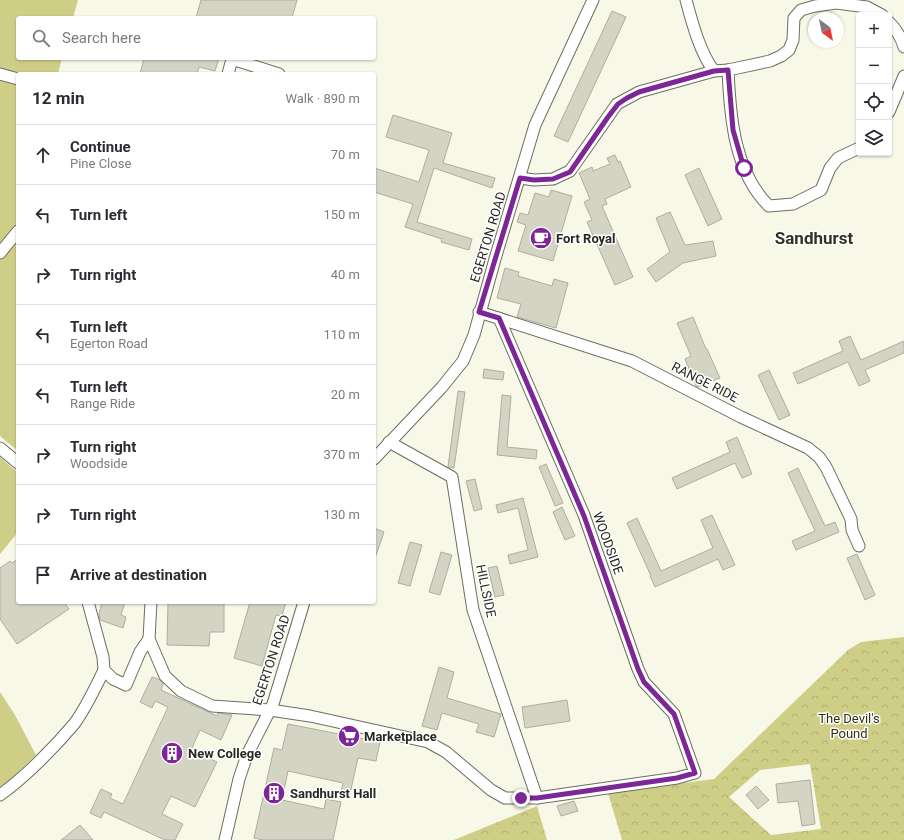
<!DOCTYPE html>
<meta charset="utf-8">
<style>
body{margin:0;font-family:Roboto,sans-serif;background:#f7f7f7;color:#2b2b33}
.controls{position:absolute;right:12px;top:12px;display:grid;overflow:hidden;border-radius:4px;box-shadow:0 1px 3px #0004}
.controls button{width:36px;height:36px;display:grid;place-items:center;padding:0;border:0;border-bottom:1px solid #e1e1e2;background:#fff;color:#2b2b33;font:20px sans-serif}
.compass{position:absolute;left:808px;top:12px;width:36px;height:36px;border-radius:50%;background:#fff;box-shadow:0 1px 3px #0004;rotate:147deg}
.stop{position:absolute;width:12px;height:12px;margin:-9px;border:3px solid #7d2695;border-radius:50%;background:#fff}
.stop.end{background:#7d2695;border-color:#fff;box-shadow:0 1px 4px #0008}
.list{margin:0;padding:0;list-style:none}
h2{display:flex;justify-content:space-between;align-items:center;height:52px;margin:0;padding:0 16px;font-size:17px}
h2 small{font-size:13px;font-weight:400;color:#7c7c81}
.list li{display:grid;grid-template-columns:26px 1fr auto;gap:12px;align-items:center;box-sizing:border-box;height:60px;padding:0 16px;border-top:1px solid #e1e1e2}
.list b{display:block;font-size:15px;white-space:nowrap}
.list p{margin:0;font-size:13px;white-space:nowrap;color:#7c7c81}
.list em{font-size:13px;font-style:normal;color:#7c7c81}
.icon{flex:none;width:22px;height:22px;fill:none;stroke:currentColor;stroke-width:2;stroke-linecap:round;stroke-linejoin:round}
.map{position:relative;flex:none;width:904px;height:840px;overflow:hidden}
.search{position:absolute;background:#fff;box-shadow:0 1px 3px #0004;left:16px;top:16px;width:360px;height:44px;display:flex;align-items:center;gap:10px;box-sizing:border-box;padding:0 14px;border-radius:4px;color:#7c7c81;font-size:15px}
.panel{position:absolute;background:#fff;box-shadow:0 1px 3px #0004;left:16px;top:72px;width:360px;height:532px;border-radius:4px}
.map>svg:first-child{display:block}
.green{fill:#cfce87}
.forest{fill:url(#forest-crowns);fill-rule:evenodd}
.building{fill:#d4d4c5;stroke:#aeaea0}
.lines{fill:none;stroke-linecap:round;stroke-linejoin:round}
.minor-casing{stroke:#6d6d60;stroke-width:13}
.minor{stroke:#fff;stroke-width:11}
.route{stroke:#7d2695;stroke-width:5}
.labels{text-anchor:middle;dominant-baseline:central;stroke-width:3;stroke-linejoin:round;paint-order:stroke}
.street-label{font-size:13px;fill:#282822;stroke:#fff}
.poi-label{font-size:13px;font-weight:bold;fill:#282822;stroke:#fff;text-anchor:start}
.park-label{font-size:13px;fill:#2f2e0e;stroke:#fff}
.district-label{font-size:17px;font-weight:bold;fill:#323227;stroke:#fff}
</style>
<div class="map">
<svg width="904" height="840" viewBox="0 0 904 840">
<defs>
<pattern id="forest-crowns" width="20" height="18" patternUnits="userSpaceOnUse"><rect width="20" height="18" fill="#cfce87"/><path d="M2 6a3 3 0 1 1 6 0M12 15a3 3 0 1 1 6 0" fill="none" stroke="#b2b174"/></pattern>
</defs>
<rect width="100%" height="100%" fill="#f7f8e8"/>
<g class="green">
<polygon points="0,0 78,0 73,18 18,18 18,58 62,58 58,74 18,74 18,451 0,436"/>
<polygon points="0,457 18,473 18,532 0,554"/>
<polygon points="0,692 15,715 36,755 11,779 0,787"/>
</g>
<g class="forest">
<path d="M 904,637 L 904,840 L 622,840 L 608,793 L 714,779 L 848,650 L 861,642 ZM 810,764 L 821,829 L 771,835 L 729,797 L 760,770 Z"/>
<polygon points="537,806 547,840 454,840"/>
</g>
<g class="building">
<polygon points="201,0 297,0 292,18 196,18"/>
<polygon points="612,11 626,17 568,142 554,136"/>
<polygon points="144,58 219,58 215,71 199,67 197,74 140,74"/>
<polygon points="393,115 452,133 443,163 495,178 492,188 434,168 417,222 472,239 469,250 441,242 442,239 405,227 413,204 374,192 374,168 419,182 429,150 386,137"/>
<polygon points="615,155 618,162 620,161 631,187 605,199 607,204 602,206 633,277 615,285 587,222 592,220 584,202 590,199 579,173 592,167 593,171 610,164 607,158"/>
<polygon points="699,168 722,219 708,226 685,175"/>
<polygon points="551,190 572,196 553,261 518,251 526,225 517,222 520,213 528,215 535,193 549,197"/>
<polygon points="670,212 685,245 713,241 716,256 683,263 656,282 647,269 670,252 656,218"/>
<polygon points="505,268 519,272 518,276 552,286 554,279 568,283 556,328 517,317 521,304 497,298"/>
<polygon points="693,317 706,349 707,349 720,378 698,387 696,386 685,359 691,356 677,323"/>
<polygon points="850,336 861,360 904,341 904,353 865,370 870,381 859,386 848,362 798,384 793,373 843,351 839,341"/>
<polygon points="484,369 504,372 503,380 483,378"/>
<polygon points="769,370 790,415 779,420 758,375"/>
<polygon points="458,391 465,392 454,468 448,467"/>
<polygon points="502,395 511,396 507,447 537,450 536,459 497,455"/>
<polygon points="737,437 752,474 742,478 735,463 677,489 672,478 730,452 726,442"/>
<polygon points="546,464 563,503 555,506 539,467"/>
<polygon points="798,468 825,526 835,522 839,532 796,550 792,541 815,531 788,473"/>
<polygon points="475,479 482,509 474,511 466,481"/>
<polygon points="523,498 538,557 510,564 508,555 528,550 518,508 498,513 496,505"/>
<polygon points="562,507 575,536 565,540 553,512"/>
<polygon points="712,515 735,565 723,570 718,559 655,587 650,576 651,576 627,523 637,518 661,571 713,548 701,520"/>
<polygon points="374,528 384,532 375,558 374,558"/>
<polygon points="410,542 422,545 410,586 398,583"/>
<polygon points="441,552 452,555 440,595 429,592"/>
<polygon points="857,554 875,595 865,600 847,558"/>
<polygon points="18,559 18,602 64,602 69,609 17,644 0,619 0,568 10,561 12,563"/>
<polygon points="497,566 504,595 495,597 488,568"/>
<polygon points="102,602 125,602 121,615 126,617 123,628 100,620 99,614"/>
<polygon points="168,602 224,602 224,632 210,632 209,646 167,645"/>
<polygon points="250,602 286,602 282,616 276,615 262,666 234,658"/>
<polygon points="439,667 454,672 447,698 501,714 494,737 476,732 479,724 442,713 437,730 422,726"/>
<polygon points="152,677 160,680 163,684 161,690 217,716 218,713 232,715 221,740 200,730 191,750 217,762 195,807 171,796 162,814 183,824 175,840 165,840 104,812 101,818 90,813 101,789 112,794 110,798 123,804 168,707 155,701 152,708 140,702"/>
<polygon points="567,700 570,721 525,728 522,707"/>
<polygon points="288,724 380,742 376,761 358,758 350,794 341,792 343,783 288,771 282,800 324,809 326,799 341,802 333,840 263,840 254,838 274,748 282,750"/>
<polygon points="810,780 815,824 802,826 798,801 778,803 776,784"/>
<polygon points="756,786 769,800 758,809 746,795"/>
<polygon points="574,801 578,811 561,816 557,806"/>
<polygon points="80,825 93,840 61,840"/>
</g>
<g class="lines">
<g class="minor-casing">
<g id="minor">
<path d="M 686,0 C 692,22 700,53 714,71"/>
<path d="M 889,22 C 896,29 901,37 904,47"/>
<path d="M 728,70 C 730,116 734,172 769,206 L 793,204 L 821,190 L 830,168 L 838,158 L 859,148"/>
<polyline points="0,74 18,79"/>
<polyline points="228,74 232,59 279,74"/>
<polyline points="889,112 904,76"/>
<polyline points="520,178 534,180 553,179 570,171 617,104 639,92 714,71 728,70 770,61 781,56 789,50 793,40 794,18 801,10 815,6 836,3 867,7 882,15"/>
<polyline points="0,253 18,231"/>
<polyline points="479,312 632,361 741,417 808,448 819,457 826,467 851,519 852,530 859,546"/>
<polyline points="389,442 452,477 473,610 537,798"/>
<polyline points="0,448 18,463"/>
<polyline points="374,459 442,387 463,361 474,335 495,259 535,125 593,0"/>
<polyline points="88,602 103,657 104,670 113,679 126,685 140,652 149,639"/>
<polyline points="151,602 149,639 165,676 181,691 212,706 270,710 310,716 428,742 446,752 491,790 505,798 537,798 677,778 695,773 674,714 644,682 638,669 584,515 499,318"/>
<path d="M 0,795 C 25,777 54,748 74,724 C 86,708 95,688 104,670"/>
<polyline points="225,840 239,779 247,755 273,704 304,602"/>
</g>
</g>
<use href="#minor" class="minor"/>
</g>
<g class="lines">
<polyline class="route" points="521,798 537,798 677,778 695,773 674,714 644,682 638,669 584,516 499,318 479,312 520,178 534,180 553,179 570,172 608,117 618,104 627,98 639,92 714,71 728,70 733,130 744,168"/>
</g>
<defs>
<g id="cafe-disc" transform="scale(1.15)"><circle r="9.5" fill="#7d2695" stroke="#fff"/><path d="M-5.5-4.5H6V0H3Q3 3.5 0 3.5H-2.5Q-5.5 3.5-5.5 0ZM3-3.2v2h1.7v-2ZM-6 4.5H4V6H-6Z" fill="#fff"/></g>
<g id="supermarket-disc" transform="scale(1.15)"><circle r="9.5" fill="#7d2695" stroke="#fff"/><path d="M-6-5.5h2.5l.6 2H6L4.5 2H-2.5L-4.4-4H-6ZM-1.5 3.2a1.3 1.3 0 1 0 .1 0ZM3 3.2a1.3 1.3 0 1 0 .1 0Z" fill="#fff"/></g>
<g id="building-disc" transform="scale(1.15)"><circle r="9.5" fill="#7d2695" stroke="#fff"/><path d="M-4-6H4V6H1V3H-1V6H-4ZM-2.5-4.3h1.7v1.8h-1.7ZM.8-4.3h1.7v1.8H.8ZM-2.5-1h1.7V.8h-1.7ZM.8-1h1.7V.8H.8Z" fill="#fff"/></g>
</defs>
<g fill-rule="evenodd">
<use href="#cafe-disc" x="541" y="238"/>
<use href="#supermarket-disc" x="349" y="736"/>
<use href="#building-disc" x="172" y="753"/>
<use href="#building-disc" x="274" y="793"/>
</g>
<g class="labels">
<g class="street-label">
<text transform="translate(488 237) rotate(-73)">EGERTON ROAD</text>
<text transform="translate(705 382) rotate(27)">RANGE RIDE</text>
<text transform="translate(608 543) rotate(70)">WOODSIDE</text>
<text transform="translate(486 591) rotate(78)">HILLSIDE</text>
<text transform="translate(271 660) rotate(-72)">EGERTON ROAD</text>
</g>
<g class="poi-label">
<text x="556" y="238">Fort Royal</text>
<text x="364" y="736">Marketplace</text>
<text x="188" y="753">New College</text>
<text x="290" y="793">Sandhurst Hall</text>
</g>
<g class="park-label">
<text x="849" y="718">The Devil's<tspan x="849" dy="15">Pound</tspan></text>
</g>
<g class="district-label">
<text x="814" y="238">Sandhurst</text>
</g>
</g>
</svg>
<div class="controls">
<button>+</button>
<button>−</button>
<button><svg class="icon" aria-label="locate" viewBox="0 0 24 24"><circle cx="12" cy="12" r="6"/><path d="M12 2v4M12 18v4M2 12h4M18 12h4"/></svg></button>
<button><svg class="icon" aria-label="layers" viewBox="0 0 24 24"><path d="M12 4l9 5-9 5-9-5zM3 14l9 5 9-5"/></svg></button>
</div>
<svg class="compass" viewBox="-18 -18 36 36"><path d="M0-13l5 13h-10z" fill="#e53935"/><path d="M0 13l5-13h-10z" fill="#7c7c81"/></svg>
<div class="stop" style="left:744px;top:168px"></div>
<div class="stop end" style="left:521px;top:798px"></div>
<div class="search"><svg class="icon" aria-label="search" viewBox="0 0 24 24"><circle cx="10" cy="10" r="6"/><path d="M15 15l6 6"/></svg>Search here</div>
<section class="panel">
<h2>12 min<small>Walk · 890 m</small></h2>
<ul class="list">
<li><svg class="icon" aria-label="ahead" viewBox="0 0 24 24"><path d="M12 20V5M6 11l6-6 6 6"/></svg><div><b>Continue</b><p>Pine Close</p></div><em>70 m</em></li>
<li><svg class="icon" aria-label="left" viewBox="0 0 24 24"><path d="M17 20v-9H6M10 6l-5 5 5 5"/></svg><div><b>Turn left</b></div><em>150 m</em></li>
<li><svg class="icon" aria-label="right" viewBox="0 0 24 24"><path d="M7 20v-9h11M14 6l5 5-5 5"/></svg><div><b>Turn right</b></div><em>40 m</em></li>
<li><svg class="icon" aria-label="left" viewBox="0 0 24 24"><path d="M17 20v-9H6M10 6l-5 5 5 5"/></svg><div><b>Turn left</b><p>Egerton Road</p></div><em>110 m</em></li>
<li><svg class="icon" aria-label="left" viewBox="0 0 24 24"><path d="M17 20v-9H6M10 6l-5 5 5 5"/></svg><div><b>Turn left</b><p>Range Ride</p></div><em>20 m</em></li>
<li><svg class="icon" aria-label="right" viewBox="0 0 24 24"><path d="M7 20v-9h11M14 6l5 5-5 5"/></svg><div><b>Turn right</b><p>Woodside</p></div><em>370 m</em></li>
<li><svg class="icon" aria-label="right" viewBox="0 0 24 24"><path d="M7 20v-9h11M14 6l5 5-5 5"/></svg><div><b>Turn right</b></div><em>130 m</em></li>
<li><svg class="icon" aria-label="arrive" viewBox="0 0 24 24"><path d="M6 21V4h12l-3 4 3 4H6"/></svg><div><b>Arrive at destination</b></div></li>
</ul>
</section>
</div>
